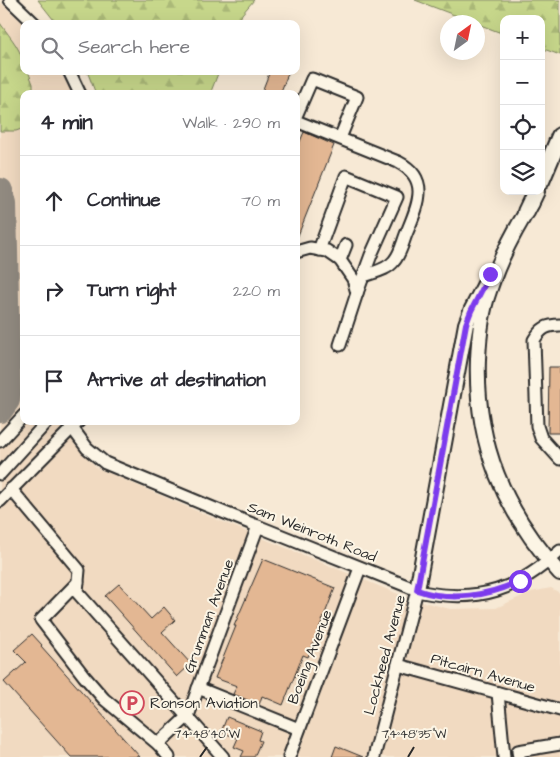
<!DOCTYPE html>
<meta charset="utf-8">
<style>
body{margin:0;font-family:"Architects Daughter",sans-serif;background:#f7f7f7;color:#2b2b33}
.controls{position:absolute;right:15px;top:15px;display:grid;overflow:hidden;border-radius:10px;box-shadow:0 5px 20px #0002}
.controls button{width:45px;height:45px;display:grid;place-items:center;padding:0;border:0;border-bottom:1px solid #e1e1e2;background:#fff;color:#2b2b33;font:25px sans-serif}
.compass{position:absolute;left:440px;top:15px;width:45px;height:45px;border-radius:50%;background:#fff;box-shadow:0 5px 20px #0002;rotate:33deg}
.stop{position:absolute;width:15px;height:15px;margin:-11px;border:4px solid #7c3aed;border-radius:50%;background:#fff}
.stop.end{background:#7c3aed;border-color:#fff;box-shadow:0 1px 5px #0008}
.list{margin:0;padding:0;list-style:none}
h2{display:flex;justify-content:space-between;align-items:center;height:65px;margin:0;padding:0 20px;font-size:21px}
h2 small{font-size:16px;font-weight:400;color:#7c7c81}
.list li{display:grid;grid-template-columns:32px 1fr auto;gap:15px;align-items:center;box-sizing:border-box;height:90px;padding:0 20px;border-top:1px solid #e1e1e2}
.list b{display:block;font-size:19px;white-space:nowrap}
.list em{font-size:16px;font-style:normal;color:#7c7c81}
.icon{flex:none;width:28px;height:28px;fill:none;stroke:currentColor;stroke-width:2;stroke-linecap:round;stroke-linejoin:round}
.map{position:relative;flex:none;width:560px;height:757px;overflow:hidden}
.search{position:absolute;background:#fff;box-shadow:0 5px 20px #0002;left:20px;top:20px;width:280px;height:55px;display:flex;align-items:center;gap:12px;box-sizing:border-box;padding:0 18px;border-radius:10px;color:#7c7c81;font-size:19px}
.panel{position:absolute;background:#fff;box-shadow:0 5px 20px #0002;left:20px;top:90px;width:280px;height:335px;border-radius:10px}
.map>svg:first-child{display:block}
.built{fill:#f1dac1}
.forest{fill:url(#forest-firs);stroke:#79815b}
.lines{fill:none;stroke-linecap:round;stroke-linejoin:round}
.taxiway{stroke:#918a80;stroke-width:26}
.building{fill:#e3b793;stroke:#2b2b2b}
.minor-casing{stroke:#2b2b2b;stroke-width:15}
.major-casing{stroke:#2b2b2b;stroke-width:18}
.highway-casing{stroke:#2b2b2b;stroke-width:20}
.minor{stroke:#fcf5e5;stroke-width:11}
.major{stroke:#fcf5e5;stroke-width:14}
.highway{stroke:#fcf5e5;stroke-width:16}
.route{stroke:#7c3aed;stroke-width:6}
.ticks{fill:none;stroke:#2b2b2b;stroke-width:2}
.labels{text-anchor:middle;dominant-baseline:central;stroke-width:4;stroke-linejoin:round;paint-order:stroke}
.street-label{font-size:15px;fill:#2b2b2b;stroke:#fcf5e5}
.poi-label{font-size:15px;fill:#2b2b2b;stroke:#fcf5e5;text-anchor:start}
.ticks-label{font-size:12px;text-anchor:middle;fill:#2b2b2b;stroke:#fcf5e5;stroke-width:4;stroke-linejoin:round;paint-order:stroke}
</style>
<div class="map">
<svg width="560" height="757" viewBox="0 0 560 757">
<defs>
<pattern id="forest-firs" width="22" height="20" patternUnits="userSpaceOnUse" patternTransform="scale(1.25)"><rect width="22" height="20" fill="#c7d78b"/><path d="M5 1l3.5 6h-7zM16 11l3.5 6h-7z" fill="#abb978"/></pattern>
</defs>
<rect width="100%" height="100%" fill="#f7e9d5"/>
<filter id="ink" filterUnits="userSpaceOnUse"><feTurbulence type="fractalNoise" baseFrequency=".02" numOctaves="2"/><feDisplacementMap in="SourceGraphic" scale="10" xChannelSelector="R" yChannelSelector="G"/><feConvolveMatrix kernelMatrix="1 2 1 2 8 2 1 2 1" color-interpolation-filters="sRGB"/></filter>
<g filter="url(#ink)">
<polygon class="built" points="0,2 24,24 24,71 60,71 72,94 24,94 24,421 63,421 75,445 97,468 206,515 408,598 450,609 496,608 531,592 551,588 560,593 560,757 0,757"/>
<g class="forest">
<polygon points="38,0 254,0 242,14 238,24 57,24"/>
<polygon points="415,0 560,0 560,55 541,48 541,19 504,19 504,34"/>
<path d="M 0,23 C 11,39 24,51 24,71 L 28,71 L 33,84 L 33,94 L 24,94 L 24,128 L 16,131 L 0,131 Z"/>
<polygon points="87,71 219,71 210,94 96,94"/>
</g>
<g class="lines">
<polyline class="taxiway" points="0,191 4,203 8,394 7,400 0,410"/>
</g>
<g class="building">
<polygon points="270,71 289,71 280,94 261,94"/>
<polygon points="304,132 334,145 297,238 296,151"/>
<polygon points="549,367 560,367 560,433 548,433"/>
<polygon points="263,559 335,588 308,657 303,655 283,705 262,696 259,705 233,694 237,686 215,678 236,626 234,626"/>
<polygon points="119,584 151,619 164,607 175,620 162,632 191,664 177,677 105,596"/>
<polygon points="32,634 42,645 41,646 140,757 71,757 4,682 26,662 14,650"/>
<polygon points="227,717 261,731 258,740 261,741 254,757 241,757 244,751 234,747 238,738 221,732"/>
<polygon points="336,746 363,757 332,757"/>
</g>
<g class="lines">
<g class="minor-casing">
<g id="minor">
<polyline points="10,0 35,24"/>
<polyline points="69,71 80,94"/>
<polyline points="296,116 312,79 357,97 340,138"/>
<path d="M 296,121 L 398,162 C 431,179 418,205 407,232 C 403,241 401,253 394,261 C 387,270 374,272 364,276"/>
<polyline points="319,250 346,176 397,197 371,255 357,293"/>
<polyline points="296,252 310,248 327,251 340,260 353,279 357,293 340,345"/>
<polyline points="340,260 346,245"/>
<path d="M 560,325 C 547,325 541,328 534,340 L 537,426 L 541,438 L 560,459"/>
<path d="M 67,421 L 87,448 L 105,463 L 225,513 L 422,592 C 480,603 517,590 560,551"/>
<polyline points="0,441 24,415"/>
<polyline points="0,474 46,423"/>
<polyline points="11,489 79,570 77,592 223,757"/>
<polyline points="0,501 79,421"/>
<polyline points="78,582 41,620 84,676 104,699 158,744 188,716 258,526"/>
<polyline points="398,665 560,710"/>
<polyline points="198,688 299,729"/>
<polyline points="498,693 504,757"/>
<polyline points="158,744 169,757"/>
<polyline points="289,757 360,568"/>
<polyline points="374,757 417,590"/>
<polyline points="519,757 518,751 560,744"/>
</g>
</g>
<g class="major-casing">
<g id="major">
<path d="M 532,203 C 514,231 499,260 489,291 C 481,313 479,337 478,359 C 475,443 504,512 560,573"/>
<polyline points="417,590 466,324 471,311 486,282"/>
</g>
</g>
<g class="highway-casing">
<g id="highway">
<polyline points="541,181 560,136"/>
<polyline points="526,212 536,191"/>
</g>
</g>
<use href="#minor" class="minor"/>
<use href="#major" class="major"/>
<use href="#highway" class="highway"/>
</g>
</g>
<g class="lines" filter="url(#ink)">
<path class="route" d="M 490,274 L 471,311 L 466,324 L 417,590 C 451,602 489,596 520,581"/>
</g>
<path class="ticks" d="M 200,757 L 207,747M 408,757 L 414,747"/>
<defs>
<g id="parking-ring" transform="scale(1.25)"><circle r="9.5" fill="#fcf5e5" stroke="#d1495b" stroke-width="1.5"/><path d="M-3.5-5.5H1a3.5 3.5 0 0 1 0 7H-1V5.5H-3.5ZM-1-3.4V-.6H.8a1.4 1.4 0 0 0 0-2.8Z" fill="#d1495b"/></g>
</defs>
<g fill-rule="evenodd">
<use href="#parking-ring" x="132" y="703"/>
</g>
<g class="labels">
<g class="street-label">
<text transform="translate(312 532) rotate(22)">Sam Weinroth Road</text>
<text transform="translate(209 616) rotate(-70)">Grumman Avenue</text>
<text transform="translate(385 655) rotate(-75)">Lockheed Avenue</text>
<text transform="translate(310 657) rotate(-69)">Boeing Avenue</text>
<text transform="translate(483 673) rotate(16)">Pitcairn Avenue</text>
</g>
<g class="poi-label">
<text x="150" y="703">Ronson Aviation</text>
</g>
</g>
<g class="ticks-label">
<text x="207" y="738">74°48'40"W</text>
<text x="414" y="738">74°48'35"W</text>
</g>
</svg>
<div class="controls">
<button>+</button>
<button>−</button>
<button><svg class="icon" aria-label="locate" viewBox="0 0 24 24"><circle cx="12" cy="12" r="6"/><path d="M12 2v4M12 18v4M2 12h4M18 12h4"/></svg></button>
<button><svg class="icon" aria-label="layers" viewBox="0 0 24 24"><path d="M12 4l9 5-9 5-9-5zM3 14l9 5 9-5"/></svg></button>
</div>
<svg class="compass" viewBox="-18 -18 36 36"><path d="M0-13l5 13h-10z" fill="#e53935"/><path d="M0 13l5-13h-10z" fill="#7c7c81"/></svg>
<div class="stop" style="left:520px;top:581px"></div>
<div class="stop end" style="left:490px;top:274px"></div>
<div class="search"><svg class="icon" aria-label="search" viewBox="0 0 24 24"><circle cx="10" cy="10" r="6"/><path d="M15 15l6 6"/></svg>Search here</div>
<section class="panel">
<h2>4 min<small>Walk · 290 m</small></h2>
<ul class="list">
<li><svg class="icon" aria-label="ahead" viewBox="0 0 24 24"><path d="M12 20V5M6 11l6-6 6 6"/></svg><div><b>Continue</b></div><em>70 m</em></li>
<li><svg class="icon" aria-label="right" viewBox="0 0 24 24"><path d="M7 20v-9h11M14 6l5 5-5 5"/></svg><div><b>Turn right</b></div><em>220 m</em></li>
<li><svg class="icon" aria-label="arrive" viewBox="0 0 24 24"><path d="M6 21V4h12l-3 4 3 4H6"/></svg><div><b>Arrive at destination</b></div></li>
</ul>
</section>
</div>
